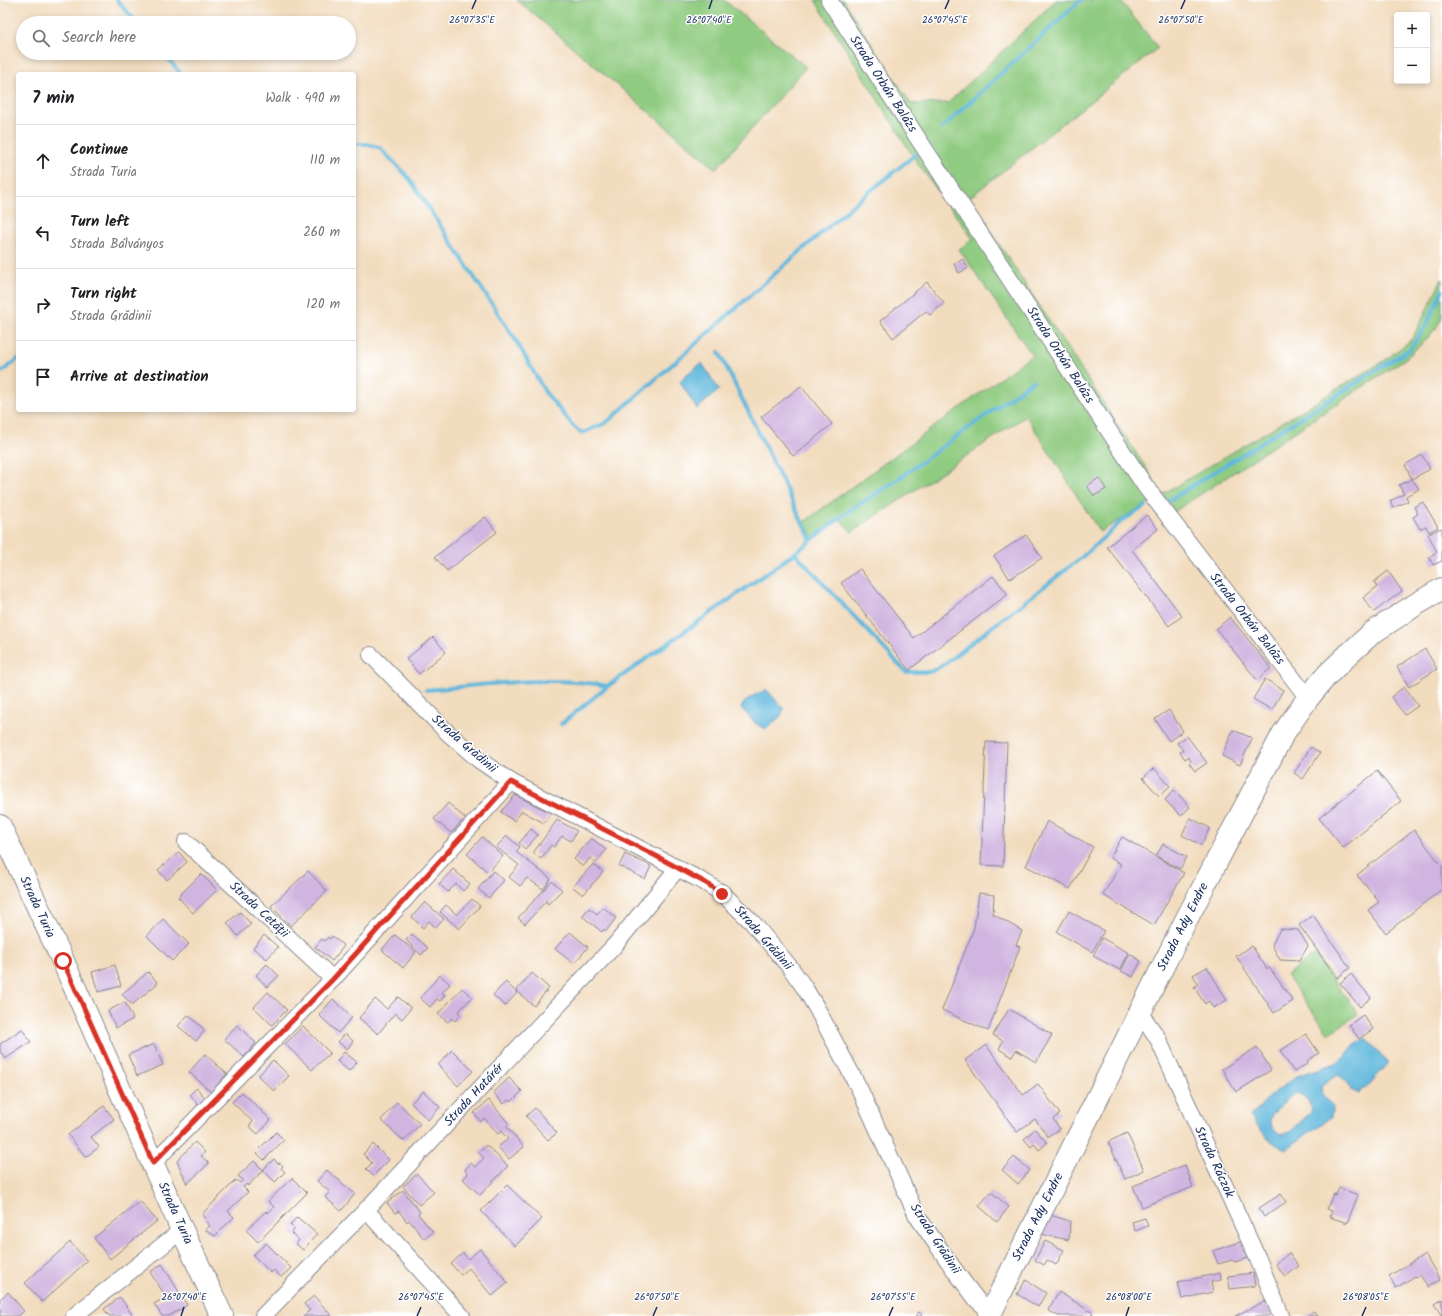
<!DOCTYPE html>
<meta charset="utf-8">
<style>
body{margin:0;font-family:Kalam,sans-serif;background:#f2f2f2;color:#202124}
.controls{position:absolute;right:12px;top:12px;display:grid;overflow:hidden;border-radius:4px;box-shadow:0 2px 6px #0003}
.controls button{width:36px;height:36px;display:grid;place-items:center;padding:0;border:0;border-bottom:1px solid #e0e0e0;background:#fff;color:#202124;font:20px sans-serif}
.stop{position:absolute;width:12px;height:12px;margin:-9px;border:3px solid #d93025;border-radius:50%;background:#fff}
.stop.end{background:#d93025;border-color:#fff;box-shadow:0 1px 4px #0008}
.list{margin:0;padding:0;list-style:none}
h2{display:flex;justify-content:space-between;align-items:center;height:52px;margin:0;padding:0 16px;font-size:17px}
h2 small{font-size:13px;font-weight:400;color:#757577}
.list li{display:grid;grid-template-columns:26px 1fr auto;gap:12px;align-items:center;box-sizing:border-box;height:72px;padding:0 16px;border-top:1px solid #e0e0e0}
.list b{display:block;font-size:15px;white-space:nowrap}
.list p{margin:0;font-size:13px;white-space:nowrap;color:#757577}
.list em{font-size:13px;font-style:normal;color:#757577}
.icon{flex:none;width:22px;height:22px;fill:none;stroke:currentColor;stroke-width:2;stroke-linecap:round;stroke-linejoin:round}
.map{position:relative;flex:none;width:1442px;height:1316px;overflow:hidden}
.search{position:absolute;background:#fff;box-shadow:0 2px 6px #0003;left:16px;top:16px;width:340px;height:44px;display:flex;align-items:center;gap:10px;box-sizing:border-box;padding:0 14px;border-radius:22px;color:#757577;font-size:15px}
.panel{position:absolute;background:#fff;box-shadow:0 2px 6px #0003;left:16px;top:72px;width:340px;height:340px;border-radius:4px}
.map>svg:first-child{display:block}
.green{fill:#8fcb80;stroke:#557d6f}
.water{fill:#5fb7dc;stroke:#3d739d;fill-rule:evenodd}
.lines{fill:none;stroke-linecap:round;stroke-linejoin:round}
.stream{stroke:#5fb7dc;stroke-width:4}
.building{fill:#d0b5e0}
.minor-casing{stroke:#86868e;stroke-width:18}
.primary-casing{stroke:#86868e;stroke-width:24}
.minor{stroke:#fff;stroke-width:16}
.primary{stroke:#fff;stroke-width:22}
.route{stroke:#d93025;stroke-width:5}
.ticks{fill:none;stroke:#1b2f5e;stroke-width:1.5}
.labels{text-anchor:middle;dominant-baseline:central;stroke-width:3;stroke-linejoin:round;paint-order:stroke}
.street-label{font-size:13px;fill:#1b2f5e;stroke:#fff}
.ticks-label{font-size:10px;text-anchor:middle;fill:#1b2f5e;stroke:#fff;stroke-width:3;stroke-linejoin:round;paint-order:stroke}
</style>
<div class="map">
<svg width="1442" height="1316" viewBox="0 0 1442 1316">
<rect width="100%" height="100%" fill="#fff"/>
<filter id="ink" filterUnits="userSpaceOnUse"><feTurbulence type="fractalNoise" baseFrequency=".025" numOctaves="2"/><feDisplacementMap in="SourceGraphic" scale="8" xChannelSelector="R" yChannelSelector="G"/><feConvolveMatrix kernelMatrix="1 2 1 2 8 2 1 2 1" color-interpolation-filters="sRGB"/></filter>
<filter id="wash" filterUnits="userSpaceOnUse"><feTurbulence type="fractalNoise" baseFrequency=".012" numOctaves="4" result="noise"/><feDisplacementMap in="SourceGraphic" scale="16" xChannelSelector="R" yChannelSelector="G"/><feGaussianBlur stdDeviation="0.9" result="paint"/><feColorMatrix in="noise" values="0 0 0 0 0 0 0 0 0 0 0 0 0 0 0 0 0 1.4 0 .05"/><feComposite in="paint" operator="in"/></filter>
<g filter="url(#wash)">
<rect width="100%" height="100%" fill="#f2dcbe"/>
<g class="green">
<polygon points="517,0 724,0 806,67 716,169"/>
<path d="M 815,0 L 843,0 L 911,104 L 948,103 L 1056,0 L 1120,0 L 1158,48 L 969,198 L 1163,494 L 1384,361 L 1412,339 L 1442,279 C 1442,290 1442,306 1442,316 C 1439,330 1416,349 1406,358 L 1174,512 L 1163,494 L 1100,532 L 1026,416 L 852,532 L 839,519 L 814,540 L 804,522 L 1032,355 L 959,249 L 973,239 L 918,164 Z"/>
<polygon points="1315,954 1358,1014 1329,1034 1286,975"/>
</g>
<g class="water">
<polygon points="702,363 719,390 697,409 680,382 687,374"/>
<path d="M 767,690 L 784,709 L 781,716 L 766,729 L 756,724 L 741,708 C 745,698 758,693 767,690 Z"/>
<path d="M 1366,1038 L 1387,1061 L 1387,1065 L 1366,1088 L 1358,1093 L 1352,1091 L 1344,1079 L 1338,1075 L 1324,1083 L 1321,1087 L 1322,1094 L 1333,1106 L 1331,1117 L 1285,1150 L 1268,1139 L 1250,1116 L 1259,1109 L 1272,1094 L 1297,1076 L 1336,1063 L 1347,1054 L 1355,1044 ZM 1296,1093 C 1306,1096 1311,1102 1311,1112 L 1290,1132 L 1282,1135 C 1275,1133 1271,1127 1270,1119 C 1276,1108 1285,1100 1296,1093 Z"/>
</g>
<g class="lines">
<g class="stream">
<polyline points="117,0 137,23"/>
<polyline points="163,53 181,74"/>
<polyline points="942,128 1081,0"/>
<polyline points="354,144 365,144 379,147 409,178 515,339 545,392 574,427 582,433 606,423 854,204 916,154"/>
<polyline points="719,352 811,540"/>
<polyline points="0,373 18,359"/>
<polyline points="1168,501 1410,349 1427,324 1442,291"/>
<polyline points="795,553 849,511 894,482 1033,381"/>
<path d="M 426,690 C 485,685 548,675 608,686"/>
<polyline points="561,724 608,686 795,553 906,672 930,672 943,665 1081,558 1123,520 1146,506"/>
</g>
</g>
<g id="blocks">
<g class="building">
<polygon points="963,259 968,268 959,273 954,264"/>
<polygon points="927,282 944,303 930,315 926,311 893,338 880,321"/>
<polygon points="801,386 832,424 793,456 761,417"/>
<polygon points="1422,455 1430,469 1412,479 1405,465"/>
<polygon points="1099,478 1106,489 1094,496 1087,486"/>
<polygon points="1412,479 1419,489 1406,496 1408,501 1393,508 1390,501 1404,494 1399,485"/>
<polygon points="1423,502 1438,527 1429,532 1426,526 1420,529 1413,517 1418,514 1414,507"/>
<polygon points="1147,515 1158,529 1132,550 1182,616 1169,626 1107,547"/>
<polygon points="485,517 497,532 447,571 435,557"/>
<polygon points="1441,528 1442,530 1442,561 1433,565 1429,557 1437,552 1428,534"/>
<polygon points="1026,535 1042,558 1010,579 994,556"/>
<polygon points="860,569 914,638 993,576 1008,594 909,670 841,583"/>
<polygon points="1388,571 1402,591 1374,612 1363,598 1377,587 1374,582"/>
<polygon points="1230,617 1271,668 1257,680 1216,629"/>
<polygon points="433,637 446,652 419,674 406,659"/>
<polygon points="1425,649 1437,669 1409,687 1397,667"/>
<polygon points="1265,679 1283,690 1272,710 1253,699"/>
<polygon points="1404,687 1418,706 1405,715 1391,697"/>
<polygon points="1169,710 1183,731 1169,741 1155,719"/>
<polygon points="1233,730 1252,738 1240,765 1222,756"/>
<polygon points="1187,736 1207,763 1195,771 1189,763 1191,761 1188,757 1185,759 1180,752 1183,750 1177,743"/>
<polygon points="986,742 1007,743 1003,866 981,865"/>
<polygon points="1311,747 1320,753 1303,779 1294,773"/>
<polygon points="1154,768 1170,786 1159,796 1143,778"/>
<polygon points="1377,771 1401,801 1343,848 1319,818"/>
<polygon points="1174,790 1190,807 1181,816 1165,800"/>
<polygon points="515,795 551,813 544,823 522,811 514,821 501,812"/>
<polygon points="448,803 465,818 451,833 434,819"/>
<polygon points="1190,818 1210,828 1201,845 1182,835"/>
<polygon points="557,820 577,831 571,841 562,836 554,847 551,845 541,859 533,853"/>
<polygon points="1047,821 1093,847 1070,889 1026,866"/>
<polygon points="531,829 538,835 525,849 519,843"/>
<polygon points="1414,830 1442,866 1442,889 1386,933 1368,910 1379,902 1357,875"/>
<polygon points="507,836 520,847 516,852 551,879 543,889 527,878 520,886 509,877 519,865 496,847"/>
<polygon points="482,837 503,856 488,872 467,854"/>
<polygon points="1122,837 1184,873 1154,925 1103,895 1121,864 1110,858"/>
<polygon points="591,838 606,850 596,863 590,858 583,867 574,859"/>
<polygon points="1163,844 1187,857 1180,869 1156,856"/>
<polygon points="179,852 187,862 167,880 158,870"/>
<polygon points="625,854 651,866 645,879 619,866"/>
<polygon points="593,864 603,872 583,895 573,887"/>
<polygon points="453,869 470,884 463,891 456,884 448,892 439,884"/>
<polygon points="308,871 327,891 291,926 271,906"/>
<polygon points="493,871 504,880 489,898 478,889"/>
<polygon points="201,874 217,890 193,913 178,897"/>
<polygon points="552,881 562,890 548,904 546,901 525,924 518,918"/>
<polygon points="979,893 994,895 993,914 1022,931 1016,945 1020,947 988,1031 942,1010 974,928"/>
<polygon points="472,899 480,906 459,929 440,912 446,905 457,915"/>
<polygon points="425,902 444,919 436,928 429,921 423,928 412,917"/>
<polygon points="603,907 616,918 606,931 604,929 602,932 582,916 589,908 597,914"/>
<polygon points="1069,911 1104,931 1092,952 1057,932"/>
<polygon points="240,912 251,924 238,936 227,923"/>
<polygon points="1313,915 1350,968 1337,978 1299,925"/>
<polygon points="163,919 189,944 172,961 147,936"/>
<polygon points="1280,929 1298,930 1308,946 1299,961 1280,960 1272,945"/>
<polygon points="570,932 588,947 574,964 555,949"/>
<polygon points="412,934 428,948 421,955 406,940"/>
<polygon points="264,935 278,947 267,959 253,948"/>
<polygon points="395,935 416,952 403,968 382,950"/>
<polygon points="332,936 344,946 332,961 315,947 322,939 325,941 328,937 330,939"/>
<polygon points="1102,938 1129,953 1120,970 1093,956"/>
<polygon points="1252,946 1267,969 1269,967 1293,1001 1274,1013 1236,956"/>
<polygon points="1130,954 1141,961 1133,977 1121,971"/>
<polygon points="267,964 279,976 267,987 256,975"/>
<polygon points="115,965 121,986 98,992 92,972"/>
<polygon points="1207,967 1227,1000 1213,1008 1209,1001 1205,1004 1194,987 1198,984 1193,975"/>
<polygon points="148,972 158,983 132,1005 122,994"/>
<polygon points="532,973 549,988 534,1006 516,991"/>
<polygon points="1351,974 1371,998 1360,1007 1340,983"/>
<polygon points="440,975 450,984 442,993 445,995 440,1001 437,999 430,1007 420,998"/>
<polygon points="506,982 517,993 505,1006 493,995"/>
<polygon points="462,988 472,997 458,1012 461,1015 455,1021 452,1018 448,1022 438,1014"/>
<polygon points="268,992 287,1010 272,1025 254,1007"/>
<polygon points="398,997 411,1008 402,1019 395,1013 378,1034 359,1018 375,999 387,1009"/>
<polygon points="333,999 352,1017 338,1033 319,1015"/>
<polygon points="125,1002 133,1019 116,1028 108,1011"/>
<polygon points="1009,1009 1052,1035 1036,1062 1016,1050 1012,1057 999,1049 1003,1041 993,1035"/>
<polygon points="188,1015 205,1030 196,1041 178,1026"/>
<polygon points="1363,1015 1373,1029 1359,1039 1349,1025"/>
<polygon points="237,1025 256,1043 244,1057 224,1039"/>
<polygon points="303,1026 330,1053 312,1070 285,1044"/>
<polygon points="22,1029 31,1042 5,1059 0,1051 0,1044"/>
<polygon points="345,1034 353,1041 347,1049 338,1042"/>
<polygon points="1306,1034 1319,1053 1307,1061 1308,1063 1294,1072 1280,1051"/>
<polygon points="154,1044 163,1065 137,1076 128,1055"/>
<polygon points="986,1045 1023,1095 1038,1084 1060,1114 1053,1119 1060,1129 1048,1137 1035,1119 1017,1132 965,1060"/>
<polygon points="1257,1047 1271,1070 1236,1092 1222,1069"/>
<polygon points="452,1050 473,1071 458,1086 438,1065"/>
<polygon points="344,1052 357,1062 349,1071 337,1061"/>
<polygon points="205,1054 227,1074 211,1092 189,1072"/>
<polygon points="273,1060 289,1076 274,1091 258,1076"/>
<polygon points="509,1078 522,1091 511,1102 508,1100 504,1104 493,1093"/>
<polygon points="197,1088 209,1103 201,1109 190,1094"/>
<polygon points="423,1091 440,1107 428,1120 411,1103"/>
<polygon points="242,1092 271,1120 258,1134 249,1126 253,1122 232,1102"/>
<polygon points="489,1100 509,1124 506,1126 524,1147 509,1159 498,1147 508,1139 501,1131 498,1134 484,1118 481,1122 474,1113"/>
<polygon points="397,1102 420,1124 404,1141 381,1120"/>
<polygon points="104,1106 114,1119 91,1137 99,1147 86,1157 68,1135"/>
<polygon points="535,1108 557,1133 548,1140 526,1116"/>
<polygon points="1035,1129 1047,1143 1039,1150 1034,1144 1031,1147 1024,1139"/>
<polygon points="276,1132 284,1140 264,1160 256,1152"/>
<polygon points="1127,1133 1144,1170 1125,1179 1108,1142"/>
<polygon points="195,1142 205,1152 201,1156 209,1163 187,1184 177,1161"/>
<polygon points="373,1144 389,1160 373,1176 366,1169 372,1163 363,1154"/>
<polygon points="486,1145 508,1166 480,1195 463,1179 468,1174 465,1170 471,1163 475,1167 484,1158 479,1153"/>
<polygon points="1014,1157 1030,1170 1018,1184 1002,1170"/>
<polygon points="274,1159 278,1164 280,1163 283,1166 281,1168 285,1172 275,1182 263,1170"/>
<polygon points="254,1161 263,1170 248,1186 247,1184 243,1187 248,1192 228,1211 234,1217 215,1236 205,1230 210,1226 202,1214 236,1180 240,1183 243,1180 238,1176"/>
<polygon points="1185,1165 1193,1187 1142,1207 1133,1186"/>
<polygon points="327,1170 355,1194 341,1211 325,1197 330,1192 317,1181"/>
<polygon points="417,1174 434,1192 419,1205 403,1186"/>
<polygon points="292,1178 307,1193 258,1242 246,1230 266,1211 268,1213 274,1207 268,1201"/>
<polygon points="507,1185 542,1219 515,1246 481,1211"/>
<polygon points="1339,1188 1358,1195 1347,1223 1330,1217 1332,1211 1327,1209 1333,1194 1336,1195"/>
<polygon points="403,1190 420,1212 418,1214 433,1232 424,1239 409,1220 407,1222 399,1211 395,1213 387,1203"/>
<polygon points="991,1192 1009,1207 997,1222 979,1206"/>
<polygon points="1281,1194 1286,1202 1264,1217 1259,1208"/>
<polygon points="140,1201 157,1221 110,1259 94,1238"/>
<polygon points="1050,1215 1070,1221 1069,1240 1041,1234"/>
<polygon points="297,1217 317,1234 303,1250 296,1244 299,1240 291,1233 295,1229 290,1225"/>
<polygon points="1145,1218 1148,1226 1135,1231 1132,1222"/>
<polygon points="1045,1241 1064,1250 1056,1265 1047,1260 1044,1265 1035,1260"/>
<polygon points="1243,1241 1248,1258 1235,1262 1232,1260 1218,1264 1213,1251"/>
<polygon points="70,1242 87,1261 42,1302 25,1283"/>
<polygon points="266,1243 291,1268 281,1277 274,1270 271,1273 253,1255"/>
<polygon points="480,1249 508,1283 492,1296 469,1268 461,1275 451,1264 463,1253 468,1259"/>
<polygon points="1289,1253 1299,1266 1285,1277 1276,1264"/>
<polygon points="1425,1254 1440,1280 1428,1287 1420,1275 1416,1277 1415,1276 1396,1288 1389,1276"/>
<polygon points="162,1264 187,1305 169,1316 162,1316 154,1304 166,1297 150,1272"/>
<polygon points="1220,1273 1221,1280 1211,1282 1213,1292 1182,1299 1178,1282"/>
<polygon points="1253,1273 1255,1286 1230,1289 1228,1276"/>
<polygon points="1026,1280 1046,1293 1038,1307 1017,1294"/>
<polygon points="8,1292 24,1311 18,1316 0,1316 0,1299"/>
<polygon points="1059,1292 1093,1313 1091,1316 1058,1316 1048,1310"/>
<polygon points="314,1296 332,1316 303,1316 310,1310 304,1304"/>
<polygon points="120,1297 133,1316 109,1316 104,1309"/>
<polygon points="1442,1299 1442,1316 1434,1304"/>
<polygon points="1265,1301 1272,1314 1268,1316 1235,1316"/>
<polygon points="1314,1311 1317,1316 1306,1316"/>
<polygon points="919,1312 923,1316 915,1316"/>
</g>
</g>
</g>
<g filter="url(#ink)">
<use href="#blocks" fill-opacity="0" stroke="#86868e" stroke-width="1"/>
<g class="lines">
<g class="minor-casing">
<g id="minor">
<polyline points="829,0 917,137 1145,486 1308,698"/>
<polyline points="371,655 448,733 479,760 511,782 706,883 723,894 752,922 789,966 804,987 816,1007 859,1088 917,1216 958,1275 977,1300 991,1312"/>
<polyline points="186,842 333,979"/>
<polyline points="1140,1013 1157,1037 1258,1259 1281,1316"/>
<polyline points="153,1163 333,979 511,782"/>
<polyline points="366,1210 462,1316"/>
<polyline points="74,1316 182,1230"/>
<polyline points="263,1316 366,1210 615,945 678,868"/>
</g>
</g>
<g class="primary-casing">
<g id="primary">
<polyline points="0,826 63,961 182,1230 222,1316"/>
<polyline points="989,1316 1184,924 1283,734 1308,698 1327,675 1349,654 1372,633 1415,605 1442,589"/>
</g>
</g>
<use href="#minor" class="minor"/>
<use href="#primary" class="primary"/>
</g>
</g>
<g class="lines" filter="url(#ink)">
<polyline class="route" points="63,961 153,1163 333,979 511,782 656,856 706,883 722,894"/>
</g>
<path class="ticks" d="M 472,9 L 476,0M 709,9 L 712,0M 945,9 L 949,0M 1181,9 L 1185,0M 181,1316 L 184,1307M 417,1316 L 421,1307M 653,1316 L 657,1307M 889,1316 L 893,1307M 1126,1316 L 1129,1307M 1362,1316 L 1366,1307"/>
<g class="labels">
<g class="street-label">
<text transform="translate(883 84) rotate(57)">Strada Orbán Balázs</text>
<text transform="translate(1060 355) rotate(57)">Strada Orbán Balázs</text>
<text transform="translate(1247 619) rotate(52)">Strada Orbán Balázs</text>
<text transform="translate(464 744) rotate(41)">Strada Grădinii</text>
<text transform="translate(37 907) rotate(65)">Strada Turia</text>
<text transform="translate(259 910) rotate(43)">Strada Cetății</text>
<text transform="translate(1183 927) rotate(-63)">Strada Ady Endre</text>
<text transform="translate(763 938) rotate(49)">Strada Grădinii</text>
<text transform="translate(474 1095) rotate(-47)">Strada Határér</text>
<text transform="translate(1214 1162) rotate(65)">Strada Ráczok</text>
<text transform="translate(175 1213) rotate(66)">Strada Turia</text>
<text transform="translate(1038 1217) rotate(-63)">Strada Ady Endre</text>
<text transform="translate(935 1239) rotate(57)">Strada Grădinii</text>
</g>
</g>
<g class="ticks-label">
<text x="472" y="23">26°07'35"E</text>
<text x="945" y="23">26°07'45"E</text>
<text x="1181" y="23">26°07'50"E</text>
<text x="709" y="23">26°07'40"E</text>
<text x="184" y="1300">26°07'40"E</text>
<text x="421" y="1300">26°07'45"E</text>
<text x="657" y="1300">26°07'50"E</text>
<text x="893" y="1300">26°07'55"E</text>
<text x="1129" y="1300">26°08'00"E</text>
<text x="1366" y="1300">26°08'05"E</text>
</g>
</svg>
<div class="controls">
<button>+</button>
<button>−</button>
</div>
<div class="stop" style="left:63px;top:961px"></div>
<div class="stop end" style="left:722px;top:894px"></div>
<div class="search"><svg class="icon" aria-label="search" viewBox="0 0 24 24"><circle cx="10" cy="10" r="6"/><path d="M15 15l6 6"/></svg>Search here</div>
<section class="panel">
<h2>7 min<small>Walk · 490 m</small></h2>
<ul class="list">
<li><svg class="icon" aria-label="ahead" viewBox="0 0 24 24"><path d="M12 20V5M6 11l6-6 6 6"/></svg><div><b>Continue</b><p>Strada Turia</p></div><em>110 m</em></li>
<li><svg class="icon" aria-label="left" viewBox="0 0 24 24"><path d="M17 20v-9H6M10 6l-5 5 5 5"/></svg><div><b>Turn left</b><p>Strada Bálványos</p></div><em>260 m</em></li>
<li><svg class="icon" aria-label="right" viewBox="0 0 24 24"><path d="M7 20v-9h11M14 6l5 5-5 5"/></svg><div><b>Turn right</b><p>Strada Grădinii</p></div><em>120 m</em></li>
<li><svg class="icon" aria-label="arrive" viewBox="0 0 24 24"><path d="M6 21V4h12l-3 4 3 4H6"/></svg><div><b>Arrive at destination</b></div></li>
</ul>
</section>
</div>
